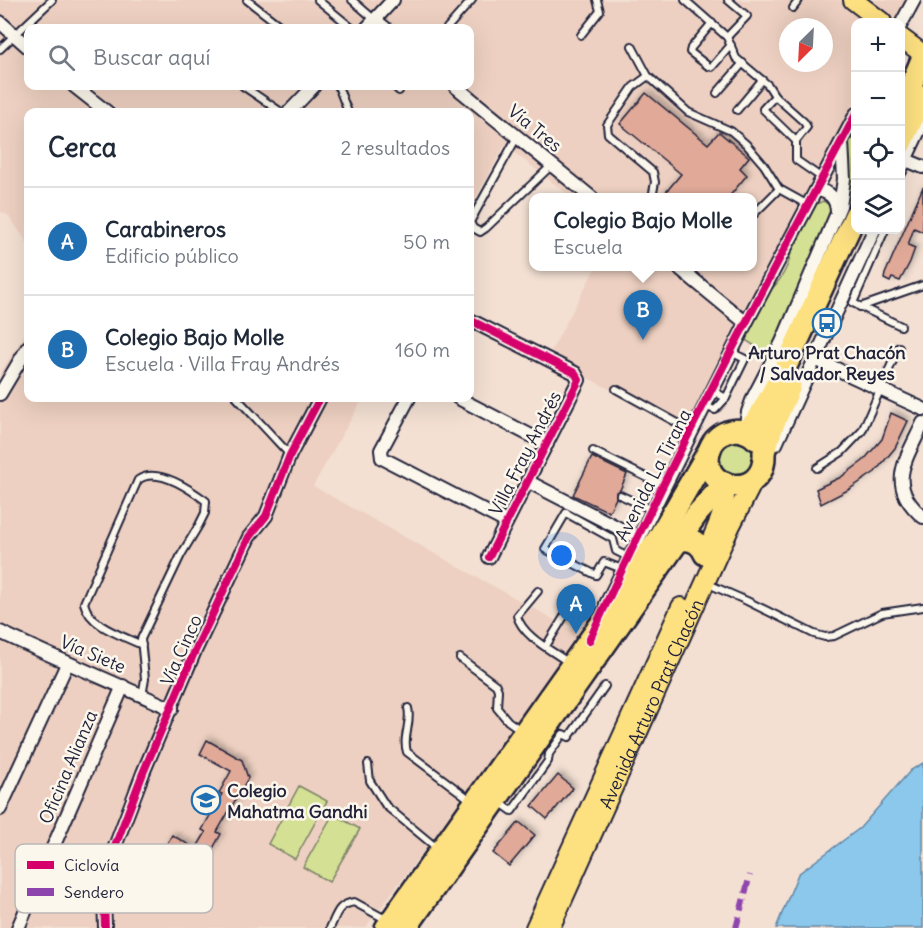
<!DOCTYPE html>
<html lang="es">
<meta charset="utf-8">
<style>
body{margin:0;font-family:Delius,sans-serif;background:#f2f2f3;color:#1f2937}
.controls{position:absolute;right:18px;top:18px;display:grid;overflow:hidden;border-radius:12px;box-shadow:0 6px 24px #0002}
.controls button{width:54px;height:54px;display:grid;place-items:center;padding:0;border:0;border-bottom:2px solid #e0e1e3;background:#fff;color:#1f2937;font:30px sans-serif}
.compass{position:absolute;left:779px;top:18px;width:54px;height:54px;border-radius:50%;background:#fff;box-shadow:0 6px 24px #0002;rotate:204deg}
.you{position:absolute;left:562px;top:556px;width:21px;height:21px;margin:-15px;border:4px solid #fff;border-radius:50%;background:#1a73e8;box-shadow:0 0 0 9px #1a73e833}
.badge{display:grid;place-items:center;width:39px;height:39px;border-radius:50%;background:#1f6fb2;color:#fff;font-size:20px;font-weight:700}
.pin{position:absolute;translate:-50% -50px;filter:drop-shadow(0 2px 3px #0008)}
.pin::after{content:'';position:absolute;top:32px;width:21px;height:18px;background:inherit;clip-path:polygon(0 0,100% 0,50% 100%)}
.popup{position:absolute;left:529px;top:193px;width:228px;height:78px;box-sizing:border-box;display:grid;place-content:center;border-radius:12px;background:#fff;filter:drop-shadow(0 2px 4px #0005);font-size:20px;white-space:nowrap;color:#747a83}
.popup b{font-size:22px;color:#1f2937}
.popup::after{content:'';position:absolute;left:50%;top:100%;margin-left:-12px;border:12px solid transparent;border-top-color:#fff}
.list{margin:0;padding:0;list-style:none}
h2{display:flex;justify-content:space-between;align-items:center;height:78px;margin:0;padding:0 24px;font-size:26px}
h2 small{font-size:20px;font-weight:400;color:#747a83}
.list li{display:grid;grid-template-columns:39px 1fr auto;gap:18px;align-items:center;box-sizing:border-box;height:108px;padding:0 24px;border-top:2px solid #e0e1e3}
.list b{display:block;font-size:22px;white-space:nowrap}
.list p{margin:0;font-size:20px;white-space:nowrap;color:#747a83}
.list em{font-size:20px;font-style:normal;color:#747a83}
.icon{flex:none;width:33px;height:33px;fill:none;stroke:currentColor;stroke-width:2;stroke-linecap:round;stroke-linejoin:round}
.map{position:relative;flex:none;width:923px;height:928px;overflow:hidden}
.search{position:absolute;background:#fff;box-shadow:0 6px 24px #0002;left:24px;top:24px;width:450px;height:66px;display:flex;align-items:center;gap:15px;box-sizing:border-box;padding:0 21px;border-radius:12px;color:#747a83;font-size:22px}
.panel{position:absolute;background:#fff;box-shadow:0 6px 24px #0002;left:24px;top:108px;width:450px;height:294px;border-radius:12px}
.map>svg:first-child{display:block}
.built{fill:#edd0c1;fill-rule:evenodd}
.green{fill:#d4e093;stroke:#7b8167;stroke-width:1.5}
.water{fill:#8cc8ec;stroke:#6286a5;stroke-width:1.5}
.building{fill:#e0a998;stroke:#22223b;stroke-width:1.5;filter:url(#shadow)}
.lines{fill:none;stroke-linecap:round;stroke-linejoin:round}
.lane-casing{stroke:#22223b;stroke-width:10}
.street-casing{stroke:#22223b;stroke-width:16}
.primary-casing{stroke:#22223b;stroke-width:22}
.highway-casing{stroke:#22223b;stroke-width:26}
.lane{stroke:#fbf7ec;stroke-width:6}
.street{stroke:#fbf7ec;stroke-width:12}
.primary{stroke:#fde080;stroke-width:18}
.highway{stroke:#fde080;stroke-width:21}
.quiet{stroke:#8e44ad;stroke-width:6;stroke-dasharray:12 6;stroke-linecap:butt}
.cycleway-casing{stroke:#fbf7ec;stroke-width:11}
.cycleway{stroke:#d6006c;stroke-width:8}
.labels{text-anchor:middle;dominant-baseline:central;stroke-width:5;stroke-linejoin:round;paint-order:stroke}
.street-label{font-size:18px;fill:#22223b;stroke:#fbf7ec}
.poi-label{font-size:18px;font-weight:bold;fill:#22223b;stroke:#fbf7ec}
.key{fill:#fbf7ec;stroke:#bab7b7;stroke-width:1.5}
.key-label{font-size:16px;fill:#22223b}
</style>
<div class="map">
<svg width="923" height="928" viewBox="0 0 923 928">
<defs>
<filter id="shadow"><feDropShadow dx="3" dy="-3" stdDeviation="3" flood-color="#0004"/></filter>
</defs>
<rect width="100%" height="100%" fill="#f3e0d3"/>
<filter id="ink" filterUnits="userSpaceOnUse"><feTurbulence type="fractalNoise" baseFrequency=".0167" numOctaves="2"/><feDisplacementMap in="SourceGraphic" scale="12" xChannelSelector="R" yChannelSelector="G"/><feConvolveMatrix kernelMatrix="1 2 1 2 8 2 1 2 1" color-interpolation-filters="sRGB"/></filter>
<g filter="url(#ink)">
<g class="built">
<path d="M 0,0 L 907,0 L 896,22 L 856,22 L 855,101 L 735,329 L 687,429 L 582,375 L 583,368 L 551,351 L 596,267 L 752,266 L 752,198 L 571,197 L 505,145 L 470,208 L 470,112 L 28,112 L 28,244 L 9,216 L 0,211 ZM 788,27 L 824,27 L 824,63 L 788,63 ZM 28,28 L 470,28 L 470,86 L 28,86 Z"/>
<polygon points="28,329 28,398 363,398 313,486 587,638 365,928 0,928 0,374"/>
</g>
<g class="green">
<polygon points="855,125 855,200 785,358 838,232 837,224 848,191 847,143"/>
<path d="M 823,201 L 830,205 L 831,213 L 770,356 L 744,339 L 769,291 C 780,283 791,263 791,249 L 814,205 Z"/>
<circle cx="736" cy="458" r="18"/>
<polygon points="299,786 327,801 295,859 268,844"/>
<polygon points="333,814 360,829 329,882 303,867"/>
<polygon points="146,851 172,865 150,908 123,894"/>
</g>
<polygon class="water" points="923,763 923,928 776,928 798,874 860,828 911,770"/>
<g class="building">
<polygon points="646,93 708,144 719,132 749,157 740,168 747,175 728,198 661,198 681,174 620,124"/>
<polygon points="923,187 923,232 914,228 908,245 915,248 910,262 900,281 892,278 890,282 884,279 885,274"/>
<polygon points="891,413 908,421 895,448 875,472 848,490 821,504 816,489 841,477 863,461 882,439"/>
<polygon points="592,457 627,474 620,490 616,492 616,498 609,512 573,495"/>
<polygon points="207,740 242,760 248,778 217,832 221,834 202,868 165,847 172,835 196,849 206,832 202,830 222,794 219,793 231,771 200,754"/>
<polygon points="558,775 573,788 547,819 532,806"/>
<polygon points="519,822 535,835 509,866 493,853"/>
</g>
<g class="lines">
<g class="lane-casing">
<g id="lane">
<polyline points="247,0 283,28"/>
<polyline points="318,0 352,28"/>
<polyline points="352,0 375,20"/>
<polyline points="685,0 727,37 736,58 768,85 775,96 763,109 796,141 796,160 822,178"/>
<polyline points="793,8 799,0"/>
<polyline points="712,23 691,48 690,52 708,66 712,67 731,45"/>
<polyline points="447,28 472,0"/>
<polyline points="581,35 600,11 597,0"/>
<polyline points="727,37 747,16 728,0"/>
<polyline points="632,46 648,76 688,112 731,131 746,144 764,165 779,189 808,205"/>
<polyline points="0,49 52,0"/>
<polyline points="648,76 633,87 607,125 608,134 653,172 655,182 652,198"/>
<polyline points="243,86 281,112"/>
<polyline points="338,86 348,112"/>
<polyline points="394,86 399,91"/>
<polyline points="717,93 743,63"/>
<polyline points="775,96 804,122 807,127 796,141"/>
<polyline points="737,110 762,80"/>
<polyline points="752,216 779,189"/>
<polyline points="470,222 473,228 480,232 486,228 552,165"/>
<polyline points="470,222 517,137"/>
<polyline points="885,230 853,303 901,326"/>
<polyline points="860,307 923,285"/>
<polyline points="616,389 692,431"/>
<polyline points="713,391 726,398 745,359 731,352"/>
<polyline points="237,398 290,455"/>
<polyline points="704,406 715,410 726,398"/>
<polyline points="593,451 664,486"/>
<polyline points="817,468 842,452 862,431 899,347"/>
<polyline points="620,495 652,510"/>
<polyline points="622,569 604,562 596,575 545,549 566,513 613,539 616,551 628,557"/>
<polyline points="706,583 747,601 814,634 825,637 834,636 882,613 923,607"/>
<path d="M 538,591 L 517,616 C 523,637 553,651 569,663"/>
<path d="M 142,645 C 121,635 90,627 84,603 L 138,480 C 157,466 190,489 206,501 L 205,513 L 199,525 L 181,555 L 141,639 L 145,679 L 142,696"/>
<polyline points="546,646 565,615"/>
<polyline points="460,658 496,685 498,690 497,708 508,721 522,731"/>
<path d="M 408,708 C 412,723 402,737 407,752 L 472,801"/>
<polyline points="368,764 370,781 386,806 438,849"/>
<polyline points="498,801 512,811 548,761 549,754 563,734 569,737 605,686"/>
<path d="M 330,928 C 337,914 337,905 354,902 L 387,920"/>
</g>
</g>
<g class="street-casing">
<g id="street">
<polyline points="375,20 385,28"/>
<polyline points="0,22 28,47"/>
<polyline points="900,26 914,0"/>
<polyline points="367,28 393,0"/>
<polyline points="74,86 107,112"/>
<polyline points="455,86 592,198"/>
<polyline points="289,112 314,86"/>
<polyline points="906,160 923,167"/>
<polyline points="900,171 923,122"/>
<path d="M 816,190 C 829,191 837,198 837,212"/>
<polyline points="677,266 746,323"/>
<polyline points="470,320 575,373 579,380 489,557"/>
<polyline points="815,359 923,409"/>
<polyline points="0,394 28,347"/>
<polyline points="409,398 381,450 382,458 506,522"/>
<polyline points="458,398 547,444"/>
<path d="M 923,423 C 906,460 885,485 923,517"/>
<polyline points="745,430 748,412 753,398 782,342 840,206 844,179 842,141"/>
<polyline points="776,444 874,230"/>
<polyline points="527,481 638,538"/>
<polyline points="606,604 746,323 856,114"/>
<path d="M 0,632 C 57,659 115,683 172,709"/>
<polyline points="0,809 67,664"/>
<polyline points="18,928 123,686"/>
<polyline points="105,928 104,894 114,849 143,773 194,653 249,537 266,516 290,455 320,398"/>
</g>
</g>
<g class="primary-casing">
<g id="primary">
<polyline points="853,0 882,22"/>
<polyline points="900,37 923,54"/>
<path d="M 713,536 C 721,518 727,503 725,483"/>
<polyline points="535,928 681,607"/>
<path id="s1" d="M 550,928 L 730,527 L 754,480"/>
</g>
</g>
<g class="highway-casing">
<g id="highway">
<polyline points="900,111 923,57"/>
<polyline points="900,145 923,96"/>
<polyline points="745,432 758,419 782,375 856,214"/>
<path d="M 756,439 C 748,431 738,428 727,432 C 718,435 711,443 709,452 C 700,492 765,500 764,455"/>
<polyline points="764,452 773,425 790,386"/>
<path d="M 678,541 C 690,537 700,542 705,554"/>
<polyline points="386,928 622,594 659,537 710,449"/>
<polyline points="406,928 697,514 725,483"/>
</g>
</g>
<use href="#lane" class="lane"/>
<use href="#street" class="street"/>
<use href="#primary" class="primary"/>
<use href="#highway" class="highway"/>
<polyline class="quiet" points="736,928 750,875"/>
<g class="cycleway-casing">
<g id="cycleway">
<polyline points="470,320 575,373 579,380 489,557"/>
<path d="M 589,641 C 670,462 764,288 856,114"/>
<polyline points="105,928 104,894 114,849 143,773 194,653 249,537 266,516 290,455 320,398"/>
</g>
</g>
<use href="#cycleway" class="cycleway"/>
</g>
</g>
<defs>
<g id="bus-ring" transform="scale(1.5)"><circle r="9.5" fill="#fbf7ec" stroke="#1f6fb2" stroke-width="1.5"/><path d="M-5-6H5V4H4V6H2V4H-2V6H-4V4H-5ZM-3.5-4V0h7V-4ZM-3.5 1.2v1.5H-2V1.2ZM2 1.2v1.5H3.5V1.2Z" fill="#1f6fb2"/></g>
<g id="school-ring" transform="scale(1.5)"><circle r="9.5" fill="#fbf7ec" stroke="#1f6fb2" stroke-width="1.5"/><path d="M0-5L7-2L0 1L-7-2ZM-4 1L0 2.5L4 1V4Q0 6-4 4Z" fill="#1f6fb2"/></g>
</defs>
<g fill-rule="evenodd">
<use href="#bus-ring" x="827" y="323"/>
<use href="#school-ring" x="206" y="800"/>
</g>
<g class="labels">
<g class="street-label">
<text transform="translate(535 128) rotate(39)">Vía Tres</text>
<text transform="translate(525 453) rotate(-63)">Villa Fray Andrés</text>
<text transform="translate(653 475) rotate(-63)">Avenida La Tirana</text>
<text transform="translate(181 650) rotate(-66)">Vía Cinco</text>
<text transform="translate(93 654) rotate(23)">Vía Siete</text>
<text stroke="none"><textPath href="#s1" startOffset="246">Avenida Arturo Prat Chacón</textPath></text>
<text transform="translate(68 767) rotate(-67)">Oficina Alianza</text>
</g>
<g class="poi-label">
<text x="827" y="352">Arturo Prat Chacón<tspan x="827" dy="21">/ Salvador Reyes</tspan></text>
<text x="227" y="790" text-anchor="start">Colegio<tspan x="227" dy="21">Mahatma Gandhi</tspan></text>
</g>
</g>
<rect x="15" y="844" width="198" height="69" rx="9" class="key"/>
<rect x="27" y="861" width="27" height="8" fill="#d6006c"/>
<rect x="27" y="888" width="27" height="8" fill="#8e44ad"/>
<g class="key-label">
<text x="64" y="871">Ciclovía</text>
<text x="64" y="898">Sendero</text>
</g>
</svg>
<div class="controls">
<button>+</button>
<button>−</button>
<button><svg class="icon" aria-label="locate" viewBox="0 0 24 24"><circle cx="12" cy="12" r="6"/><path d="M12 2v4M12 18v4M2 12h4M18 12h4"/></svg></button>
<button><svg class="icon" aria-label="layers" viewBox="0 0 24 24"><path d="M12 4l9 5-9 5-9-5zM3 14l9 5 9-5"/></svg></button>
</div>
<svg class="compass" viewBox="-18 -18 36 36"><path d="M0-13l5 13h-10z" fill="#e53935"/><path d="M0 13l5-13h-10z" fill="#747a83"/></svg>
<div class="you"></div>
<div class="pin badge" style="left:576px;top:634px">A</div>
<div class="pin badge" style="left:643px;top:340px">B</div>
<div class="popup"><b>Colegio Bajo Molle</b>Escuela</div>
<div class="search"><svg class="icon" aria-label="search" viewBox="0 0 24 24"><circle cx="10" cy="10" r="6"/><path d="M15 15l6 6"/></svg>Buscar aquí</div>
<section class="panel">
<h2>Cerca<small>2 resultados</small></h2>
<ul class="list">
<li><span class="badge">A</span><div><b>Carabineros</b><p>Edificio público</p></div><em>50 m</em></li>
<li><span class="badge">B</span><div><b>Colegio Bajo Molle</b><p>Escuela · Villa Fray Andrés</p></div><em>160 m</em></li>
</ul>
</section>
</div>
